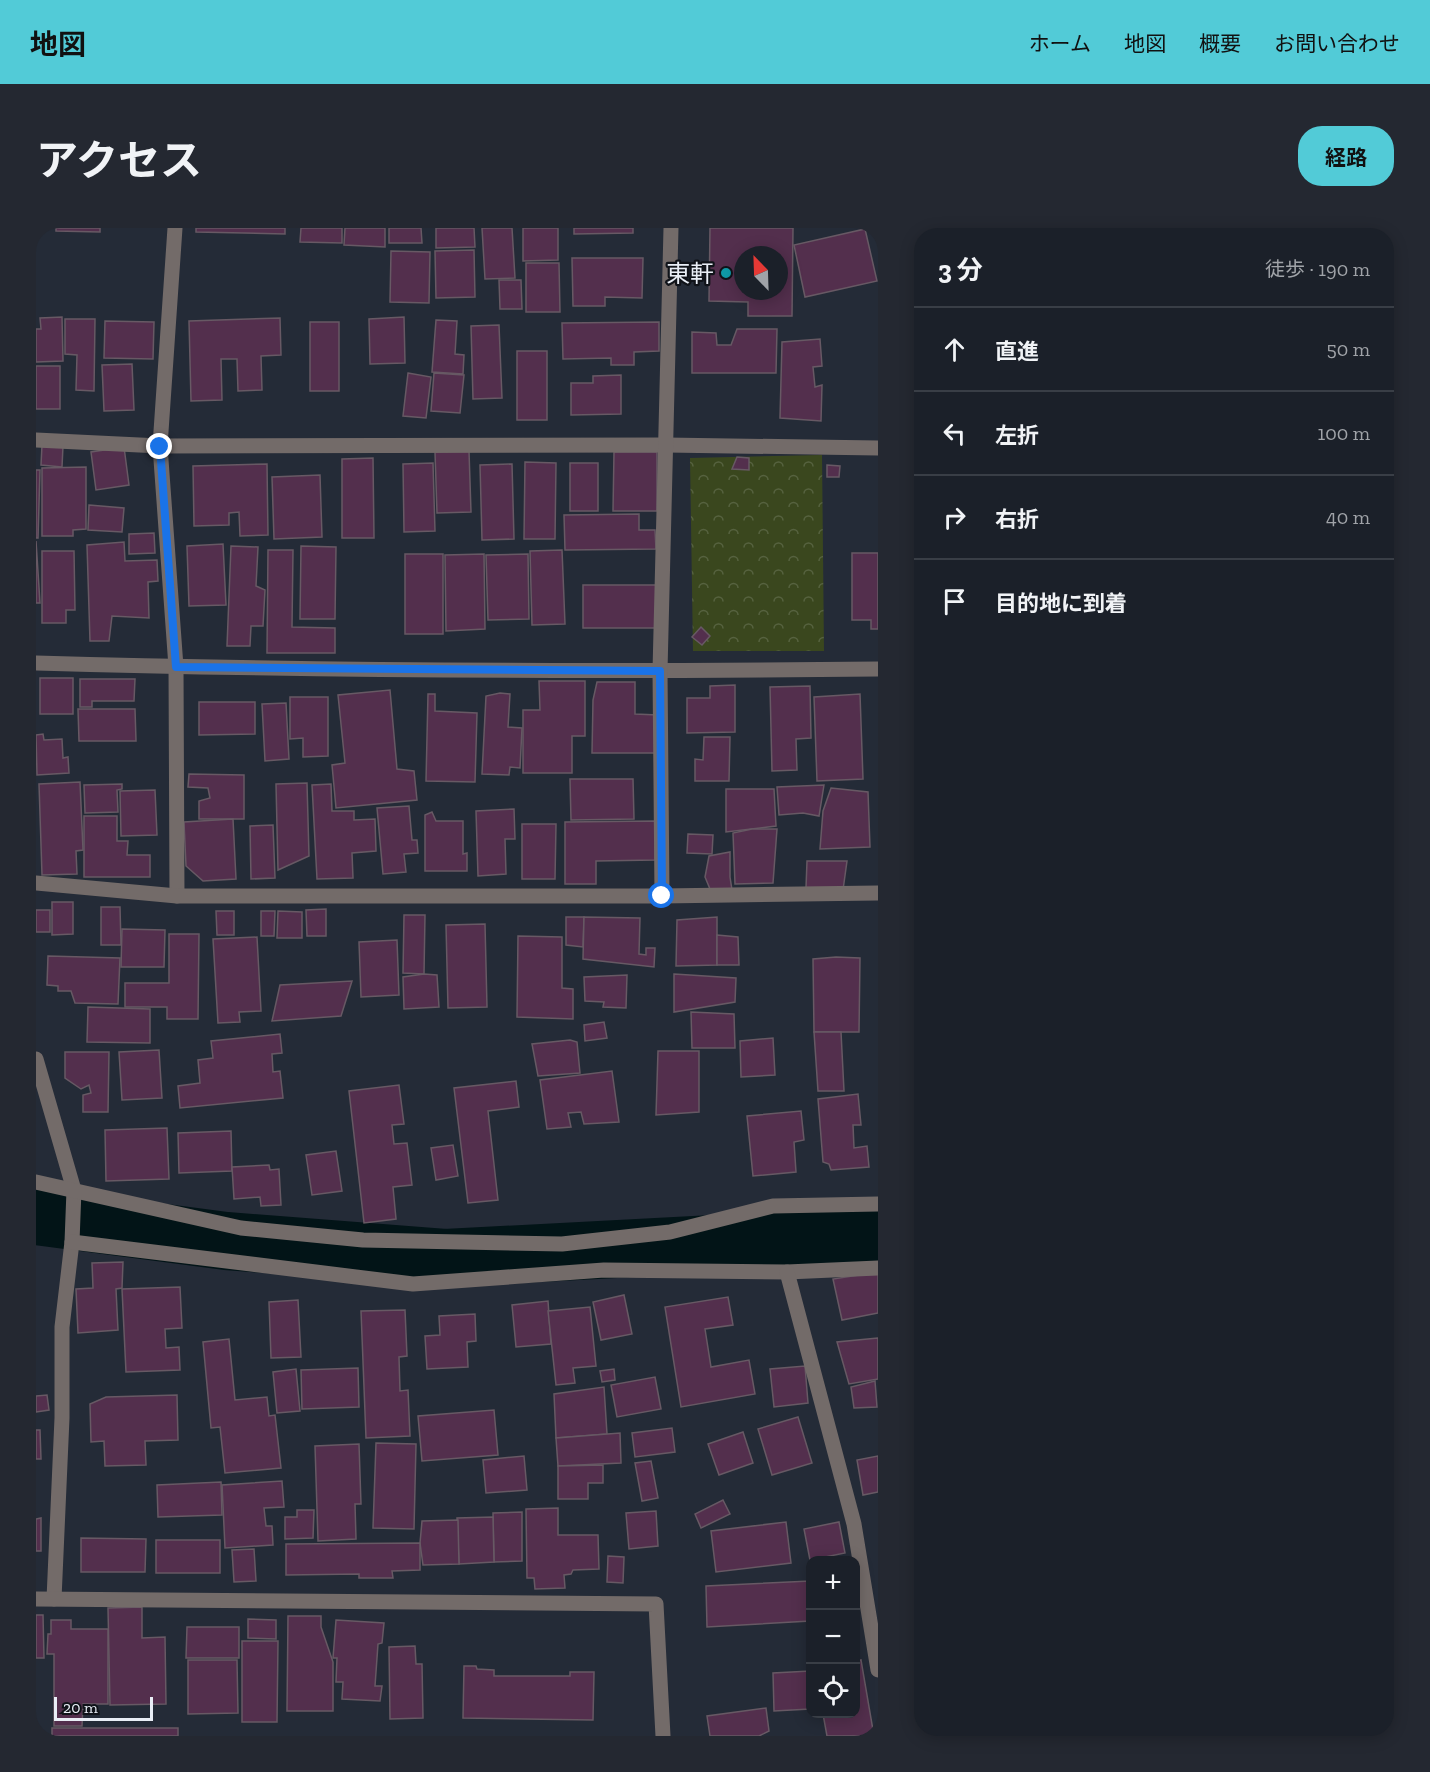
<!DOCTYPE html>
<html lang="ja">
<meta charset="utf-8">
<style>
body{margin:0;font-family:"Zilla Slab","Noto Sans JP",serif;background:#242831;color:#f1f3f6}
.controls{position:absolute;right:18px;bottom:18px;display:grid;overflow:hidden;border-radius:12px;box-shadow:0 3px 15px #0003}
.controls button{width:54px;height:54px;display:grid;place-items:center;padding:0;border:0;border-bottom:2px solid #393e46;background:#1b2029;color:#f1f3f6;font:30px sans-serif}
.compass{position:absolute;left:698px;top:18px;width:54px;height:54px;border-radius:50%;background:#1b2029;box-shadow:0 3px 15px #0003;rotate:337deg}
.scale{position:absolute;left:18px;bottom:15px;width:99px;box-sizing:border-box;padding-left:6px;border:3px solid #e9eef6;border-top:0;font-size:16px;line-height:21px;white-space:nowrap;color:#e9eef6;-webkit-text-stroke:4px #101319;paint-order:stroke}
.stop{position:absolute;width:18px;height:18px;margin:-14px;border:4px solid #1a73e8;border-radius:50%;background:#fff}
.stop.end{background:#1a73e8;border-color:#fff;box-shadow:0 2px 6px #0008}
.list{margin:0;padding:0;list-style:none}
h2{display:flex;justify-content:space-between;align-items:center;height:78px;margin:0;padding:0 24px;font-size:26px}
h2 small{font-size:20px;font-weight:400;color:#a0a3a8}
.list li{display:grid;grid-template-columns:39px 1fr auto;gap:18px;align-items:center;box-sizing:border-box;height:84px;padding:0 24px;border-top:2px solid #393e46}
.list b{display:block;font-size:22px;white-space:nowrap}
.list em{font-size:20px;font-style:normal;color:#a0a3a8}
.icon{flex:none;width:33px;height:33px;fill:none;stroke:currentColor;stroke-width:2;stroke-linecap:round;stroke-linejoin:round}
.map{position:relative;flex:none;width:842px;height:1508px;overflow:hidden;border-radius:24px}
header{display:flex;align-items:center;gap:36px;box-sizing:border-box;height:84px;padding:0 30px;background:#52cbd7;color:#111}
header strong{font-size:28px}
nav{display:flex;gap:33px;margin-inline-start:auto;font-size:21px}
.intro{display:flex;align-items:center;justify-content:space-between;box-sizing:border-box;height:144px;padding:0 36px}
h1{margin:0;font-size:42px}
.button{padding:15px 27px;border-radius:24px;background:#52cbd7;color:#111;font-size:21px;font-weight:700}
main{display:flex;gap:36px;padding:0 36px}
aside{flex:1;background:#1b2029;border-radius:24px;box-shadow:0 3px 15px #0003}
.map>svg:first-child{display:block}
.forest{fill:url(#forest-crowns)}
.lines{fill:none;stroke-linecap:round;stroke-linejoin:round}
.river{stroke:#021417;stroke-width:58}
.building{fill:#532f4d;stroke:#675964;stroke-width:1.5;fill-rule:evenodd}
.street{stroke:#736b69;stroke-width:15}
.route{stroke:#1a73e8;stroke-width:8}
.culture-dot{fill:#0f9aa8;stroke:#101319;stroke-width:2}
.labels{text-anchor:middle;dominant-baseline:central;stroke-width:4.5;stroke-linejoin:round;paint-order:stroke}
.poi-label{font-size:24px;fill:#e9eef6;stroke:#101319;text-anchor:end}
</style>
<header>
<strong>地図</strong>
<nav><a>ホーム</a><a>地図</a><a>概要</a><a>お問い合わせ</a></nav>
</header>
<div class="intro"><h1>アクセス</h1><a class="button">経路</a></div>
<main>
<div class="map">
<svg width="842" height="1508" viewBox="0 0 842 1508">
<defs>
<pattern id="forest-crowns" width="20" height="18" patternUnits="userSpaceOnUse" patternTransform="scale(1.5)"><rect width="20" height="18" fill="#3a471e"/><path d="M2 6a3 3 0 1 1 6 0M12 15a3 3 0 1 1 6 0" fill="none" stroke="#56623f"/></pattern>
</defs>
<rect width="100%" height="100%" fill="#242b37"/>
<polygon class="forest" points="786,227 788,423 657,423 654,230"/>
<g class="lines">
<polyline class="river" points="0,988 190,1013 409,1030 770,1011 842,1010"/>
</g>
<g class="building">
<polygon points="20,0 64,0 64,4 20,3"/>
<polygon points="160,0 249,0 249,6 160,4"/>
<polygon points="265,0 306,0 306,15 264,14"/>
<polygon points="309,0 349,0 349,19 308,17"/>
<polygon points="353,0 385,0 386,15 353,15"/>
<polygon points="400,0 438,0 439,19 400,20"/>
<polygon points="446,0 476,0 479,50 449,51"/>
<polygon points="487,0 522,0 522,32 487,33"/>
<polygon points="538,0 597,0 597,5 538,6"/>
<path d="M 674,0 L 757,0 L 756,88 L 712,88 L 712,74 L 673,73 ZM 707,27 L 743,27 L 743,63 L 707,63 Z"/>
<polygon points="829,1 841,53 769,69 758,17"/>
<polygon points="438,22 439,69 400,70 399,23"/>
<polygon points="355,23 394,24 393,75 354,74"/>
<polygon points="536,30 607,30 606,70 569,69 569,78 537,78"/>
<polygon points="490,35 523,35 524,84 490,84"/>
<polygon points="463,52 485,52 486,81 464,81"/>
<polygon points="26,89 27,133 0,134 0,101 5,101 4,90"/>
<polygon points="368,89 369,135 334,136 333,91"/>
<polygon points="244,90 245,127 225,128 226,162 202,163 201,131 185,131 186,172 155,173 153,93"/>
<polygon points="29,91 59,91 58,163 40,162 41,127 29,126"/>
<polygon points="400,92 421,93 419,126 428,127 427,146 396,144"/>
<polygon points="69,93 118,94 117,131 68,130"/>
<rect x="274" y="94" width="29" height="69"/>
<polygon points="623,94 623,123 598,124 598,137 575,137 575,130 527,131 526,95"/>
<polygon points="463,97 466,170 437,171 435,98"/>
<polygon points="701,101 741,101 740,145 656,145 656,104 680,105 681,117 695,117"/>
<polygon points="784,111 786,138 777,139 779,159 786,157 785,193 744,190 746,114"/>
<rect x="481" y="123" width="30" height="69"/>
<polygon points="96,136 98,182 68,183 66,137"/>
<rect x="0" y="138" width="24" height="43"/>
<polygon points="372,145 395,149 390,190 367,188"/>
<polygon points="398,145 428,147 424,185 395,183"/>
<polygon points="585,147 585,186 535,187 535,155 557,155 557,148"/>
<polygon points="6,217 27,218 26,239 5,237"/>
<polygon points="88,219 93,257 60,262 55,224"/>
<polygon points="433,223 435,284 401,285 399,224"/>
<polygon points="578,224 621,224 621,283 577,283"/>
<polygon points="701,229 713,230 713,242 696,241"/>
<polygon points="337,230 338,310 306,310 306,231"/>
<polygon points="489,234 520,235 519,311 488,311"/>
<polygon points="397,235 399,303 368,304 367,236"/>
<rect x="534" y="235" width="28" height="48"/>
<polygon points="231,236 232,307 204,308 203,284 193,285 193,297 158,298 157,238"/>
<polygon points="476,236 478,311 446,312 444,237"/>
<polygon points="791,237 804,238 803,249 791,249"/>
<polygon points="50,239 50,301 37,302 37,308 6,308 6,240"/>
<polygon points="0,242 4,242 2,310 0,310"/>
<polygon points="284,247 286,309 238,311 236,249"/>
<polygon points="53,277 88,280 86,304 52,302"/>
<polygon points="603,286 603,302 619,302 620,321 529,322 528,287"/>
<polygon points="118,305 119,325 93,326 93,306"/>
<polygon points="0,313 4,375 0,375"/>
<polygon points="88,314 89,333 121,332 122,353 112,354 113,390 76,388 73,413 54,413 51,317"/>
<polygon points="187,316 190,377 153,378 151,318"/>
<polygon points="195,318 222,319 220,358 229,362 227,398 215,398 214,418 191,418"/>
<polygon points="265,318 300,319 299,391 264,391"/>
<polygon points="232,322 257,322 256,399 299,400 299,425 231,425"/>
<polygon points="526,322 529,396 496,397 494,323"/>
<polygon points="6,323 38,323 39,382 30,382 30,395 6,395"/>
<polygon points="816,325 842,325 842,401 835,401 835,392 816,392"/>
<rect x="369" y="326" width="38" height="80"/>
<polygon points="448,326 449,401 410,403 409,327"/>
<polygon points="492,326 493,391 452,392 450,327"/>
<polygon points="547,357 622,357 621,400 547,400"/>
<polygon points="665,399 674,408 666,417 656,409"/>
<rect x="4" y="450" width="33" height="36"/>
<polygon points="44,451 99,451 98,473 56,473 56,479 44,479"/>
<polygon points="503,453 549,453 549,508 536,508 536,545 487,545 487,482 504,482"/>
<polygon points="561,454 599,454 599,486 622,487 622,525 556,525 557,472"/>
<polygon points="699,457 699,504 651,505 651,470 674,470 674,458"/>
<polygon points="774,458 775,510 760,511 761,542 736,543 734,459"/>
<polygon points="354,462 361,541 378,543 381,572 300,580 296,537 309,535 302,467"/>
<polygon points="464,465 474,466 472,499 486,500 484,540 474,539 473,547 446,546 450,468"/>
<polygon points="392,466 399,466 399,483 441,485 439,554 390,553"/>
<polygon points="824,466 827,551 781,553 778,469"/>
<polygon points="254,469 292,469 292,528 267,529 267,510 254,511"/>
<polygon points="163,474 219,474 219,506 163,507"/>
<polygon points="250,475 253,531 229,533 226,476"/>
<polygon points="42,481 99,481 100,513 43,513"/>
<polygon points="7,506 8,512 26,511 27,530 32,529 33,545 1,547 0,507"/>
<polygon points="668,509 694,509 693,553 659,553 659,531 667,532"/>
<polygon points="153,546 208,547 208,591 163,591 163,573 174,570 172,560 152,559"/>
<polygon points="534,551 597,551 598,591 535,592"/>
<polygon points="44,554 47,622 40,623 41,646 6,647 3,556"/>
<polygon points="271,555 273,628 242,642 240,556"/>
<polygon points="86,556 86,561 81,562 82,584 49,585 48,557"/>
<polygon points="295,556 296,583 318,583 318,592 339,591 340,623 316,625 317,650 281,651 276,557"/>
<polygon points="788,557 783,588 767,585 743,587 741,559"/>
<polygon points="795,560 832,564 834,619 784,621 787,583"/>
<polygon points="690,561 738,561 740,598 690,604"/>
<polygon points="119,562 121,607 85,608 84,563"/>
<polygon points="373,578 376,612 381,612 382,625 368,626 370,644 347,646 341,580"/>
<polygon points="478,581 479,611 469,611 470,646 442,648 440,583"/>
<polygon points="396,584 400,593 427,593 427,626 431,625 431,643 389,643 389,587"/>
<polygon points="48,588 81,588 81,613 92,613 91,627 114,627 114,649 48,649"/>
<polygon points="197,591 200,651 167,653 150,638 148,594"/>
<polygon points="619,593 619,632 560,633 560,656 529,656 529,594"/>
<polygon points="486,596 520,596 519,651 486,651"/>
<polygon points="237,597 239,650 215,651 214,598"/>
<polygon points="716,601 741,601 737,655 699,656 697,605"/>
<polygon points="652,606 677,607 676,626 651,625"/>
<polygon points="694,624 694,649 696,662 674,661 669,649 673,628"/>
<polygon points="771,633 811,633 807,662 770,660"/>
<polygon points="16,674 37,674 37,706 16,707"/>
<polygon points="65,679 84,679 85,717 65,717"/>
<polygon points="290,681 290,708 271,708 270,682"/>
<rect x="0" y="682" width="14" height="22"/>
<polygon points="180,683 198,683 198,707 181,707"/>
<polygon points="225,683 239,683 238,708 225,708"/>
<polygon points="242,683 266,684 266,710 241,710"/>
<polygon points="368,687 389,687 388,746 367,745"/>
<polygon points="530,689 548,689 547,719 530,717"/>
<polygon points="548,689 604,690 603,726 610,727 610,720 619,720 618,739 547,731"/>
<polygon points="681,689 681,737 640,738 641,692"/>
<polygon points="449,696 451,779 412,780 410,697"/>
<polygon points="86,701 129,702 128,739 85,739"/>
<polygon points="133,706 163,706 162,791 131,791 131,779 89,779 89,755 133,755"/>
<polygon points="681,707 702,709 703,737 681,737"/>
<polygon points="482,708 526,709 526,760 537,761 537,791 481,789"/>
<polygon points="221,709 225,783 203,784 204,794 182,795 177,711"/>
<polygon points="361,712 363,767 325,769 323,714"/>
<polygon points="12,728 84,730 82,776 39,775 35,763 22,763 22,758 11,757"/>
<polygon points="800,729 824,730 823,804 778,804 777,731"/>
<polygon points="388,746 401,747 403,779 368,781 367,749"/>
<polygon points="638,746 700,750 699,774 638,784"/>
<polygon points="591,747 590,780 567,779 568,774 549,773 548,749"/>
<polygon points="316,753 305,788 236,793 244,757"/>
<polygon points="52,779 114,781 114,815 51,814"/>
<polygon points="655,784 698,786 699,820 656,820"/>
<polygon points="568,794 571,810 549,813 548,797"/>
<polygon points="778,804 805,804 808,863 782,863"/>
<polygon points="244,806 246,825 236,826 237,844 244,843 247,870 144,880 142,858 164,855 162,832 177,830 175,813"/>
<polygon points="737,810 739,847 705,849 704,813"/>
<polygon points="534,812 541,814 544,845 502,848 496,816"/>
<polygon points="123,822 126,870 86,872 83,824"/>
<polygon points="622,823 663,823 663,884 620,887"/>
<polygon points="29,824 73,824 72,884 47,884 47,867 55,865 53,857 45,861 29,850"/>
<polygon points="576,843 583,894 548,896 545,884 532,885 535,899 511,901 504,852"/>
<polygon points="480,853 483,879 452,883 462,972 432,975 418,860"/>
<polygon points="363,857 368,896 356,897 358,916 371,915 376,957 357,959 360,991 328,995 313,863"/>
<polygon points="822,866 825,897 817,897 818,920 831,918 833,939 795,942 793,936 787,934 782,871"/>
<polygon points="765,883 768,912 758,914 760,944 717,948 711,888"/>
<polygon points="131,900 133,951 70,953 69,902"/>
<polygon points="195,903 196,943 143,945 142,905"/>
<polygon points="417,917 422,948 400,952 395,920"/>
<polygon points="300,923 306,963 276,967 270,927"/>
<polygon points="233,937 234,942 243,941 245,977 225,978 224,969 198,971 196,939"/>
<polygon points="87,1034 86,1060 80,1061 82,1102 42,1105 40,1061 57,1060 56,1035"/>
<polygon points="842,1044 842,1085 806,1092 797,1051"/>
<polygon points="144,1059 146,1100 129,1101 130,1120 143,1119 144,1142 90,1144 86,1061"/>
<polygon points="588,1067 596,1106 565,1112 557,1074"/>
<polygon points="692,1069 697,1097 669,1101 675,1139 713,1132 719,1166 645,1179 629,1079"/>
<polygon points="262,1072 265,1129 235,1130 233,1074"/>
<polygon points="512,1073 515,1116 480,1119 476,1077"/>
<polygon points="554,1079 560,1138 537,1140 539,1155 520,1157 512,1083"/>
<polygon points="369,1082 371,1128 363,1129 364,1163 372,1162 374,1208 330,1210 325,1083"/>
<polygon points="439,1086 440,1113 431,1114 432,1139 391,1141 389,1108 404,1107 403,1088"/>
<polygon points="842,1110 842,1151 813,1156 801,1114"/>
<polygon points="193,1111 199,1172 231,1169 233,1188 239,1187 245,1240 189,1245 184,1199 175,1200 167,1114"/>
<polygon points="769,1138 772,1175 738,1179 734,1141"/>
<polygon points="322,1140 323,1179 266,1181 265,1142"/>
<polygon points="260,1141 264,1183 241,1185 237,1144"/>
<polygon points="578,1141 579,1152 566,1154 564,1143"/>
<polygon points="619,1149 625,1181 581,1189 575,1157"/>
<polygon points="839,1153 841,1179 818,1180 815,1159"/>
<polygon points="568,1159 571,1206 520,1210 518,1166"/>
<polygon points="11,1167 13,1182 0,1184 0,1168"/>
<polygon points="141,1167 142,1212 109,1213 110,1237 69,1238 68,1213 55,1214 54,1176 70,1169"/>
<polygon points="458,1182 462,1227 386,1233 382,1188"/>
<polygon points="762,1189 776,1235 736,1247 722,1201"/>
<polygon points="636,1200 639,1224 599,1229 596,1205"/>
<polygon points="0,1202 4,1202 5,1231 0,1231"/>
<polygon points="707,1204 717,1235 683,1247 672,1216"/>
<polygon points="584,1205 585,1235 522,1238 520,1210"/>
<polygon points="340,1215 380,1216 378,1301 337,1300"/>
<polygon points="323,1216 325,1276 319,1276 320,1311 282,1313 279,1218"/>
<polygon points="488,1228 491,1262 450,1265 447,1232"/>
<polygon points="842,1228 842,1264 827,1267 821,1232"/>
<polygon points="615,1233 622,1270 606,1273 599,1235"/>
<polygon points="567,1237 567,1255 552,1255 552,1271 522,1271 522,1238"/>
<polygon points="246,1253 248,1279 228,1280 230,1298 236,1298 237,1317 189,1320 186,1257"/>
<polygon points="185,1254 186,1287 122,1289 121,1257"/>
<polygon points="687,1272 694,1286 665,1300 659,1286"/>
<polygon points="522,1280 522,1307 562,1307 563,1341 537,1342 535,1346 528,1347 529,1360 499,1361 498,1350 491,1350 490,1281"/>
<polygon points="261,1282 278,1282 277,1310 249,1311 249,1289 261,1289"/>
<polygon points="620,1283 622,1318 593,1321 590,1285"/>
<polygon points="486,1284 486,1333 458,1334 457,1285"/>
<polygon points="457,1289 458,1334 423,1336 421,1290"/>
<polygon points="5,1290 5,1323 0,1323 0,1291"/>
<polygon points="422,1292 423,1336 387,1337 384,1315 386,1293"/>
<polygon points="750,1294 755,1335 680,1344 675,1303"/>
<polygon points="803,1294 809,1325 774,1332 768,1301"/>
<polygon points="45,1310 110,1311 109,1344 45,1344"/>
<rect x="120" y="1312" width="64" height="33"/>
<polygon points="384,1315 384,1342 356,1343 357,1350 323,1350 323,1346 250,1347 250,1316"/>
<polygon points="218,1321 220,1353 198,1354 196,1322"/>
<polygon points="572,1328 588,1329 587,1355 571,1354"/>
<polygon points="774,1353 774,1393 671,1399 670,1358"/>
<polygon points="106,1379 106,1410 129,1409 130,1476 74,1477 72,1380"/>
<polygon points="0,1387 7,1387 8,1430 0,1430"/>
<polygon points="252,1388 285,1388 285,1399 297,1434 297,1483 251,1483"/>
<polygon points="212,1391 240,1392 240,1411 212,1410"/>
<polygon points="15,1392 35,1392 35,1401 72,1401 72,1476 47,1476 46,1498 18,1498 18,1426 11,1426 12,1406 15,1406"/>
<polygon points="300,1392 348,1395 346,1415 342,1416 339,1458 346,1458 344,1473 306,1471 307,1454 300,1454 301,1430 297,1430"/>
<polygon points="151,1399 203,1399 203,1430 150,1430"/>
<polygon points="206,1413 242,1413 241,1494 206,1494"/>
<polygon points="379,1418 380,1436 386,1436 387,1490 354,1491 353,1419"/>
<polygon points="152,1432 201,1432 202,1485 152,1486"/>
<polygon points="825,1432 838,1508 791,1508 787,1486 820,1486 820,1433"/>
<polygon points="428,1438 440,1438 441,1441 458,1442 458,1448 534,1448 534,1444 558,1444 557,1492 427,1490"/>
<polygon points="774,1443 774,1481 738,1483 737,1445"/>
<polygon points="730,1480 733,1503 723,1508 674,1508 671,1488"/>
<rect x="16" y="1500" width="126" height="8"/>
</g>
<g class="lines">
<g class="street">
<polyline points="139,0 124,218 140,439 141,668"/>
<polyline points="0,212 124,218 630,217 842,220"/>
<path d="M 0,435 C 281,443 561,444 842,441"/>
<polyline points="0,655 141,668 626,668 842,665"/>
<polyline points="626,668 624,443 635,0"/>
<polyline points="0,831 38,962 36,1014 26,1099 26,1190 18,1371"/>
<polyline points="0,954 205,1000 327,1012 526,1016 634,1004 737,978 842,976"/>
<polyline points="36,1014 377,1056 568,1042 751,1044 842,1040"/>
<polyline points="751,1044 818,1296 842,1442"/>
<polyline points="0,1371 620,1376 627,1508"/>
</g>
</g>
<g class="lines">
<polyline class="route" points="124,219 140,439 624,443 626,668"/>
</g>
<circle class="culture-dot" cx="690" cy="45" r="6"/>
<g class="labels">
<g class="poi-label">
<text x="678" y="45">東軒</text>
</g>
</g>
</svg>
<div class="controls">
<button>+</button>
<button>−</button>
<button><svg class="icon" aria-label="locate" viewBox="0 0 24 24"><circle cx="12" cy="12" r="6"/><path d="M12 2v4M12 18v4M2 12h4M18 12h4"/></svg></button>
</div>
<svg class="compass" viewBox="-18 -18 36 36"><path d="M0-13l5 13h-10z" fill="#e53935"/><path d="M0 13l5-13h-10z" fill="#a0a3a8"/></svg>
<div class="scale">20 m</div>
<div class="stop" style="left:626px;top:668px"></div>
<div class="stop end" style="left:124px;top:219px"></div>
</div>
<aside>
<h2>3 分<small>徒歩 · 190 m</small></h2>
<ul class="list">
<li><svg class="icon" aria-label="ahead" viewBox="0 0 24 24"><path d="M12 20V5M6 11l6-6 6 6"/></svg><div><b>直進</b></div><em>50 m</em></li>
<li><svg class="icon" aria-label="left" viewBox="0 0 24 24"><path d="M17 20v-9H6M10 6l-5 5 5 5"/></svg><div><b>左折</b></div><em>100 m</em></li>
<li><svg class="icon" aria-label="right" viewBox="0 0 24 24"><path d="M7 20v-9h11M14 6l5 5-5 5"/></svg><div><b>右折</b></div><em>40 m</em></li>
<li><svg class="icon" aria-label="arrive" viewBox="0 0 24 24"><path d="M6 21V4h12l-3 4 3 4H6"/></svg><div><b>目的地に到着</b></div></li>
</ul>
</aside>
</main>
